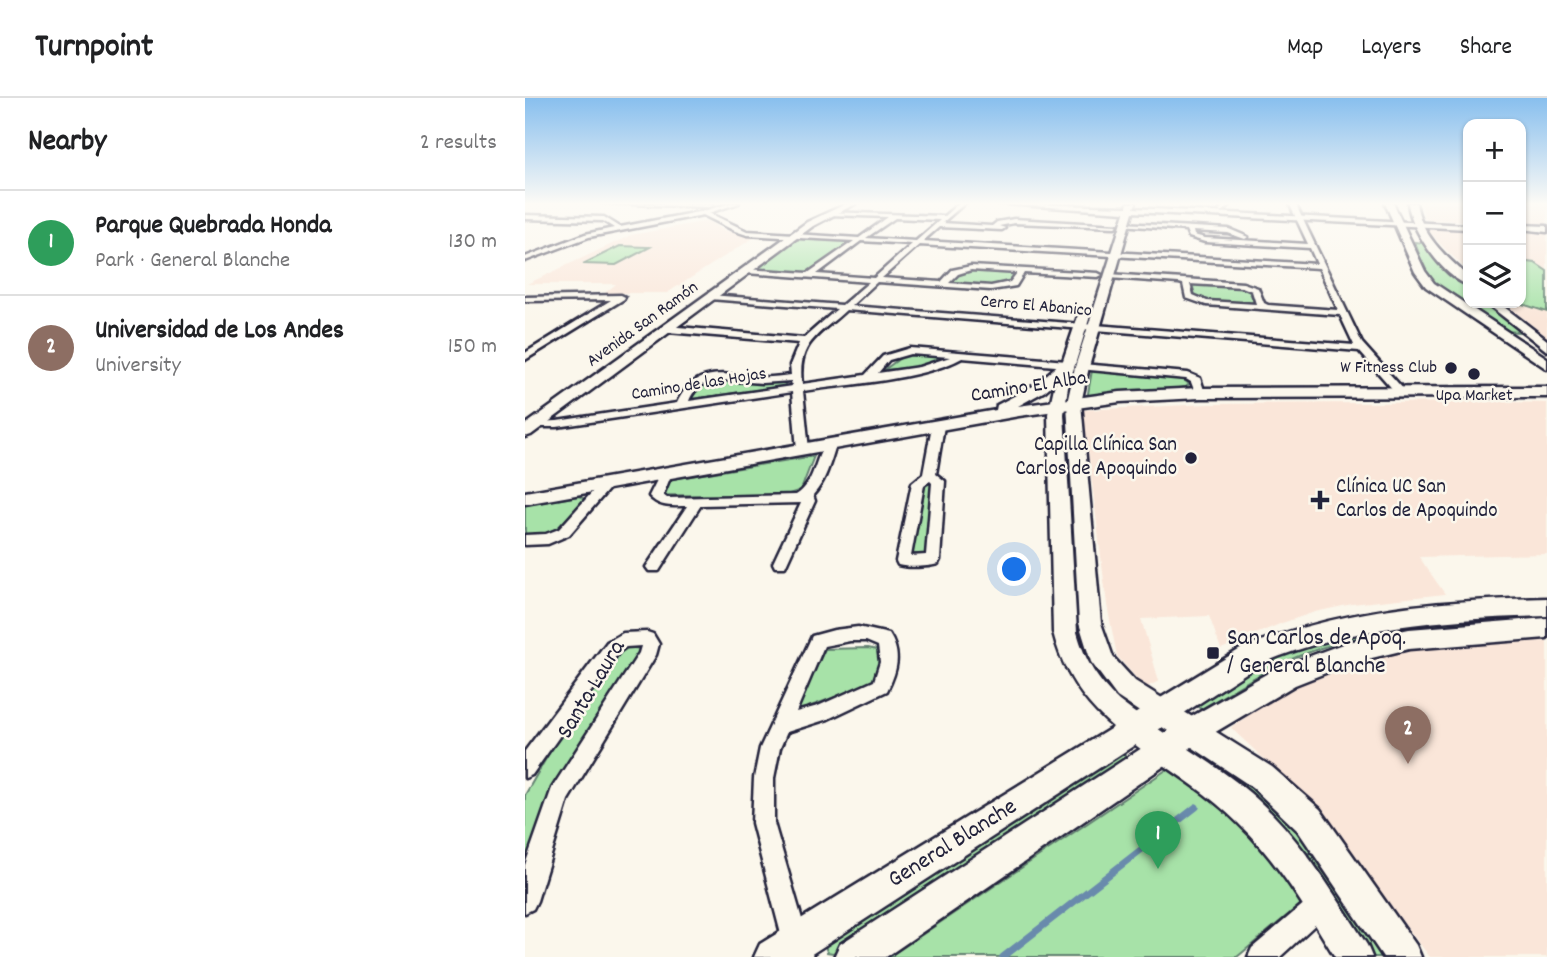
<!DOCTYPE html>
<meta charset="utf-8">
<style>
body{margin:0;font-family:Dekko,sans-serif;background:#f6f6f6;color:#202124}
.controls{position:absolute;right:21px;top:21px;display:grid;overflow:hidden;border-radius:14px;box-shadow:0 2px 5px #0004}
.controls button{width:63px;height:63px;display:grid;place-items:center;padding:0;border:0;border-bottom:2px solid #e0e0e0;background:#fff;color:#202124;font:35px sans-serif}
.you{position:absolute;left:490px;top:472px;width:24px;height:24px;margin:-18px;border:5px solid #fff;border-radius:50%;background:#1a73e8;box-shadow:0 0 0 10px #1a73e833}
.badge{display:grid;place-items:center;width:46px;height:46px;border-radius:50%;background:#111827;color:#fff;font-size:23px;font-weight:700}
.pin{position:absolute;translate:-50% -58px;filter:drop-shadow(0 2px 4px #0008)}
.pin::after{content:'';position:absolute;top:37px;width:24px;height:21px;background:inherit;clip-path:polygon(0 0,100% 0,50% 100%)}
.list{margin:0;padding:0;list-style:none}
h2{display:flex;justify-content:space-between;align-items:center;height:91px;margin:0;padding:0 28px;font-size:30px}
h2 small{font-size:23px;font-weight:400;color:#757577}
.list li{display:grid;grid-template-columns:46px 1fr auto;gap:21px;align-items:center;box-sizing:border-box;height:105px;padding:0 28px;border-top:2px solid #e0e0e0}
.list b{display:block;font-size:26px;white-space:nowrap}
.list p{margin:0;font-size:23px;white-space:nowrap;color:#757577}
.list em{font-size:23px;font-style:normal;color:#757577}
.icon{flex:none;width:38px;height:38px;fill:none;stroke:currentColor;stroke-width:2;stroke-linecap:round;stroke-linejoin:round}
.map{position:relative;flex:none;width:1022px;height:859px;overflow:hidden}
header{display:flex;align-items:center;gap:42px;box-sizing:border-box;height:98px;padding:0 35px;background:#fff;border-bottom:2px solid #e0e0e0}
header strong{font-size:33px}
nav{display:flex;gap:38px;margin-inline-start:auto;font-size:24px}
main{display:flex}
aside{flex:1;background:#fff}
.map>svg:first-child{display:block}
.built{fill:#fae6d9}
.green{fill:#a7e2a8;stroke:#648272;stroke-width:2}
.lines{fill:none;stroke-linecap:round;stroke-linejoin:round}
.stream{stroke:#698aac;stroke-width:7}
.minor-casing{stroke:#22223b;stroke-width:5}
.tertiary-casing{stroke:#22223b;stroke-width:5}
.secondary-casing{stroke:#22223b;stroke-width:5}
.minor{fill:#fbf7ec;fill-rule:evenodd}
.tertiary{fill:#fbf7ec;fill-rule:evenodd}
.secondary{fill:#fbf7ec;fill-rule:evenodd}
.poi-dot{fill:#22223b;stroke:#fbf7ec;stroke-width:2.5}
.labels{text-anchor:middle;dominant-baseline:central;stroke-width:5;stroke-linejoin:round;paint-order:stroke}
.far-street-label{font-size:18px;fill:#22223b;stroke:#fbf7ec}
.far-poi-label{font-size:18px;fill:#22223b;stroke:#fbf7ec;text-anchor:end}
.street-label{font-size:21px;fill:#22223b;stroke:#fbf7ec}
.poi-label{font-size:21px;fill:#22223b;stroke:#fbf7ec;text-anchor:end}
.near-poi-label{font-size:24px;fill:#22223b;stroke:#fbf7ec;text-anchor:start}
.near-street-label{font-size:24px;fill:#22223b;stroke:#fbf7ec}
</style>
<header>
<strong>Turnpoint</strong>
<nav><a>Map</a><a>Layers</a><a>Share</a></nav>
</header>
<main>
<aside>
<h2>Nearby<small>2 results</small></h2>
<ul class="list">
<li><span class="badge" style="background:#2e9e5b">1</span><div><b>Parque Quebrada Honda</b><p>Park · General Blanche</p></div><em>130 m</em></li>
<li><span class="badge" style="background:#8d6e63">2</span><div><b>Universidad de Los Andes</b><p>University</p></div><em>150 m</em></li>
</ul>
</aside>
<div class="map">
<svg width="1022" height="859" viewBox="0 0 1022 859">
<rect width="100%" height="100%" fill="#fbf7ec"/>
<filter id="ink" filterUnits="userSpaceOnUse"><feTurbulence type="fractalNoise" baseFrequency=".0143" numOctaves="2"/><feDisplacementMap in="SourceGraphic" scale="14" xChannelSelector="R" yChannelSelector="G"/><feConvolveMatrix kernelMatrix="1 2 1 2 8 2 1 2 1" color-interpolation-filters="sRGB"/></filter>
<g filter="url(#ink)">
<g class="built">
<polygon points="897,105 943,105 943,123 899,121"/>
<polygon points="996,105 1022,105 1022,127 996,126"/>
<polygon points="183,123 200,133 233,137 142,195 80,195 91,186 2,186 106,137"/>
<polygon points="900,129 943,131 943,173 918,149"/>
<polygon points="996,134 1022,136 1022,239 979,205 996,205"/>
<polygon points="983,304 1022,305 1022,456 894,459 920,496 827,506 790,514 757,525 696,551 684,518 616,521 634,583 620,590 592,558 582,507 558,312 684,306"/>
<polygon points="1022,543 1022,859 905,859 783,702 706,630 746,601 802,574 842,561 888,552 957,544"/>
</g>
<g class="green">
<polygon points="273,138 329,141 283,175 230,172"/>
<polygon points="890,144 900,145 943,189 943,205 961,205 996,234 978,233 910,187 901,177"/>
<polygon points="95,148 125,149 91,167 58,166"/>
<polygon points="996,163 1010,165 1022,173 1022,214 994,205"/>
<polygon points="443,171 491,174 492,175 485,185 469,189 426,186 425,184 434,173"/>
<polygon points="667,185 713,188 724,193 730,205 682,204 670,197"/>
<polygon points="382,255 421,259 402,268 359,272"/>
<polygon points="567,272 655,279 664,286 661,289 562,301"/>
<polygon points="191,281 262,283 259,288 166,301 173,286"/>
<polygon points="541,316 558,517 617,614 608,619 576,591 552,547 535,317"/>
<polygon points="289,358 276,392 258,398 135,397 147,381"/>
<polygon points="399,386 414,386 403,456 385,456"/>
<path d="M 54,398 L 62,402 C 43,423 30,438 0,439 L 0,407 Z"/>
<path d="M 958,518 L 964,520 L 965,525 C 892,526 817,536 751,568 C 725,581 701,597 676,611 L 668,605 C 722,573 777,542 840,530 C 878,523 919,522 958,518 Z"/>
<polygon points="99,549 118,551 0,782 0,697 57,598"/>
<polygon points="343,550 357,553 358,581 270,614 300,551"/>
<polygon points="667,645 735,692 792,752 863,859 846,859 775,747 755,725 723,693 660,650"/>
<polygon points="597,654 605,662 308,855 302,854 300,847"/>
<polygon points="644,670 691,687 788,796 712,859 364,859"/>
</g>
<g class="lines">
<polyline class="stream" points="478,859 671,709"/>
<g class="minor-casing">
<g id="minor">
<polygon points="79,105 188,107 185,109"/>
<path d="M 206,105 L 214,105 L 184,115 L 222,133 L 334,140 L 363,119 L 306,117 L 304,114 L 419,118 L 434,105 L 440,105 L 417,125 L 467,128 L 472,124 L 489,121 L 593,127 L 590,129 L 489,125 L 474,128 L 480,130 L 477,132 L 414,129 L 398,143 L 792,166 L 785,150 L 680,144 L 664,139 L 661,132 L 596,127 L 599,125 L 704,131 L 723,139 L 720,141 L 703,135 L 668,133 L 669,137 L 680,140 L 783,146 L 764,105 L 770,105 L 837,245 L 880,293 L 879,295 L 871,295 L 834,253 L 321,212 C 293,238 272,245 277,286 L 340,277 L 358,258 L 385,250 L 542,263 L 547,266 L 542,269 L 437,260 C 397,282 324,286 278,293 L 284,352 L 278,356 L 272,352 L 267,294 L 32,329 L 6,329 L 4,327 L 10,324 L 32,323 L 152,305 C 170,267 199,277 233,279 C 244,280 255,278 266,277 L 265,267 L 274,245 L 142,234 L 138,231 L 142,228 L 279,240 L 312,211 L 185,201 L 181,199 L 185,197 L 317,207 L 344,184 L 221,175 L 217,173 L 221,171 L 283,175 L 329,143 L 222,137 L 210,133 L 178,117 L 64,139 L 0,163 L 0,159 L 60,136 L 89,130 L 78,123 L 0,121 L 0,117 L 79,119 L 95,129 L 178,113 ZM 370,120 L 415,122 L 391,143 L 341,140 ZM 336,143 L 387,146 L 349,180 L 292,176 ZM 394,147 L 794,170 L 813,212 L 743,207 L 739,205 L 733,190 L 718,185 L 584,176 L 580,178 L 584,180 L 654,185 L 658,186 L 661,200 L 681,207 L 815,217 L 829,247 L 326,208 L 352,184 L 466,192 L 491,188 L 499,175 L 573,179 L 577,177 L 573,175 L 446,168 L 427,172 L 416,184 L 357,180 ZM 446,172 L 492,175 L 485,184 L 466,188 L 424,185 L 433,176 ZM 665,186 L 717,189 L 727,193 L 731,206 L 682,203 L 668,197 ZM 385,256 L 425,259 L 394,269 L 353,275 L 364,262 ZM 197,282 L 237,285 L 266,283 L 267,288 L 164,303 C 170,288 181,283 197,282 Z"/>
<polygon points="700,105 706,105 698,113 694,113"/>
<polygon points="96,197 100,199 99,201 0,262 0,255 86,202 0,203 0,199"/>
<polygon points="557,266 663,275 675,280 680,295 679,297 671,297 666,284 661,281 554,271 552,269"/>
<path d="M 413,325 L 419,328 L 411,376 L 420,383 L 415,462 L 413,466 C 402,469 384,470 373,467 L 371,463 L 387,385 L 398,376 L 407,328 ZM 405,383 L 407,385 L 401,457 L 386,458 L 399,387 Z"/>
<path d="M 305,343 L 311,347 C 305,365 301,383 288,397 L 290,403 L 260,469 L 250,469 L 248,465 L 276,405 L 176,407 L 134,473 L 124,473 L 121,469 L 162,408 C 147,408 135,410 124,398 L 137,372 L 145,372 L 147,375 L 138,397 L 142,400 L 271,397 C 292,385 290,350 305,343 Z"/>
<polygon points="83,381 89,385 44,437 23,446 0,447 0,437 21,436 34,431 78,382"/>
<path d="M 333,529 L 364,536 C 377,556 372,573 362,593 L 303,621 L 262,634 L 255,650 L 249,680 L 249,725 L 288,859 L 262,859 L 227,725 L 229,680 L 235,650 L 287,538 L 309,532 ZM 325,543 L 341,543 L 353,548 L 355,564 L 349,583 L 293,608 L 271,614 L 299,548 Z"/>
<polygon points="122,534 128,536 134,546 131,557 43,702 12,803 8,811 0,815 0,767 27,690 114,555 116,548 101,549 94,554 7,677 0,680 0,653 82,544 98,535"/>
<polygon points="796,794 804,798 808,806 804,814 755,859 723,859 727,850 788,798"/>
</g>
</g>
<g class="tertiary-casing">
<g id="tertiary">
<polygon points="323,105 332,105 288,128 6,337 0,339 0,327 282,124"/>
<polygon points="465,105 602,109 603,105 611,105 609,110 943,127 943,131 608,114 564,269 556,305 576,525 588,559 610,583 747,669 795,711 891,847 896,859 858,859 773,733 727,689 592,599 566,564 554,525 542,305 550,269 600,114"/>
<polygon points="996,127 1022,128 1022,134 996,131"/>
<path d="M 559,215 L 565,218 L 543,289 L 539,316 L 552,534 C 560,563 572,582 594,603 C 636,636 684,660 725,695 C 774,737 807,793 842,847 L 847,859 L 810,859 C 781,812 753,763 713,725 C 646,658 553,636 528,534 L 523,316 L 529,289 L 553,218 Z"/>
</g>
</g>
<g class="secondary-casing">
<g id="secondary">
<polygon points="860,105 868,105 900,173 909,185 1022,260 1022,271 901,189 890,174"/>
<path d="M 883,105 L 891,105 C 897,138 919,157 943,178 L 943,187 C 917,178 886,132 883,105 Z"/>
<polygon points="961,205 974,205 1022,242 1022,253"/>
<polygon points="542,262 549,266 547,269 520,293 493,308 595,294 675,290 1022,289 1022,299 675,300 595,304 494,318 0,406 0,394 471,312 472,307 510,287 537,263"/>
<path d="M 1022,500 L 1022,518 C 920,521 831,526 735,566 L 282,859 L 229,859 L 235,846 L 717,550 C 824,509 909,503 1022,500 Z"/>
<polygon points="1022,520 1022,540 884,551 826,565 770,587 677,642 361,859 309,859 315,846 657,624 750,571 823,544 884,531"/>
</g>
</g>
<use href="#minor" class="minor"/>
<use href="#tertiary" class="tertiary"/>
<use href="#secondary" class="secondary"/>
</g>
</g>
<linearGradient id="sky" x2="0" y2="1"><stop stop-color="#88bfee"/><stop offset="0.47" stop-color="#fdfbf6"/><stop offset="1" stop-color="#fdfbf6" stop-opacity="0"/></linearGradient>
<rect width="1022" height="225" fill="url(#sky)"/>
<g class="poi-dot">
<circle cx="926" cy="270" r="7"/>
<circle cx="949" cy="276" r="7"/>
<circle cx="666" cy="360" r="7"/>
<path d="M791.5 391.5h7v7h7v7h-7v7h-7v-7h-7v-7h7z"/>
<rect x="681" y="548" width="14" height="14" rx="3.5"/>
</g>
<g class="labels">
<g class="far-street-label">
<text transform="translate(511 209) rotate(5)">Cerro El Abanico</text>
<text transform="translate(118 227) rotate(-36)">Avenida San Ramón</text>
<text transform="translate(174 287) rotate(-9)">Camino de las Hojas</text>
</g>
<g class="far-poi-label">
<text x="912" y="270">W Fitness Club</text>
<text x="949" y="298" text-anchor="middle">Upa Market</text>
</g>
<g class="street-label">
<text transform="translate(504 290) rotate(-9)">Camino El Alba</text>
</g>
<g class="poi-label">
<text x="652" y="348">Capilla Clínica San<tspan x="652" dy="24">Carlos de Apoquindo</tspan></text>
<text x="811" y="390" text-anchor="start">Clínica UC San<tspan x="811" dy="24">Carlos de Apoquindo</tspan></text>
</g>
<g class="near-poi-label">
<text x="702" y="541">San Carlos de Apoq.<tspan x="702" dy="28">/ General Blanche</tspan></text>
</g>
<g class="near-street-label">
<text transform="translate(67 592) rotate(-59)">Santa Laura</text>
<text transform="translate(428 746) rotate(-32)">General Blanche</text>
</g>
</g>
</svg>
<div class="controls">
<button>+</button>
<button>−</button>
<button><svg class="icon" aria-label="layers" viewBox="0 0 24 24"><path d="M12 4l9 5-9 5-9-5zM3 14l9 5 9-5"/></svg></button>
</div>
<div class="you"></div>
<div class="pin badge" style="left:633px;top:771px;background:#2e9e5b">1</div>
<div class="pin badge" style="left:883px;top:666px;background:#8d6e63">2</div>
</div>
</main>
